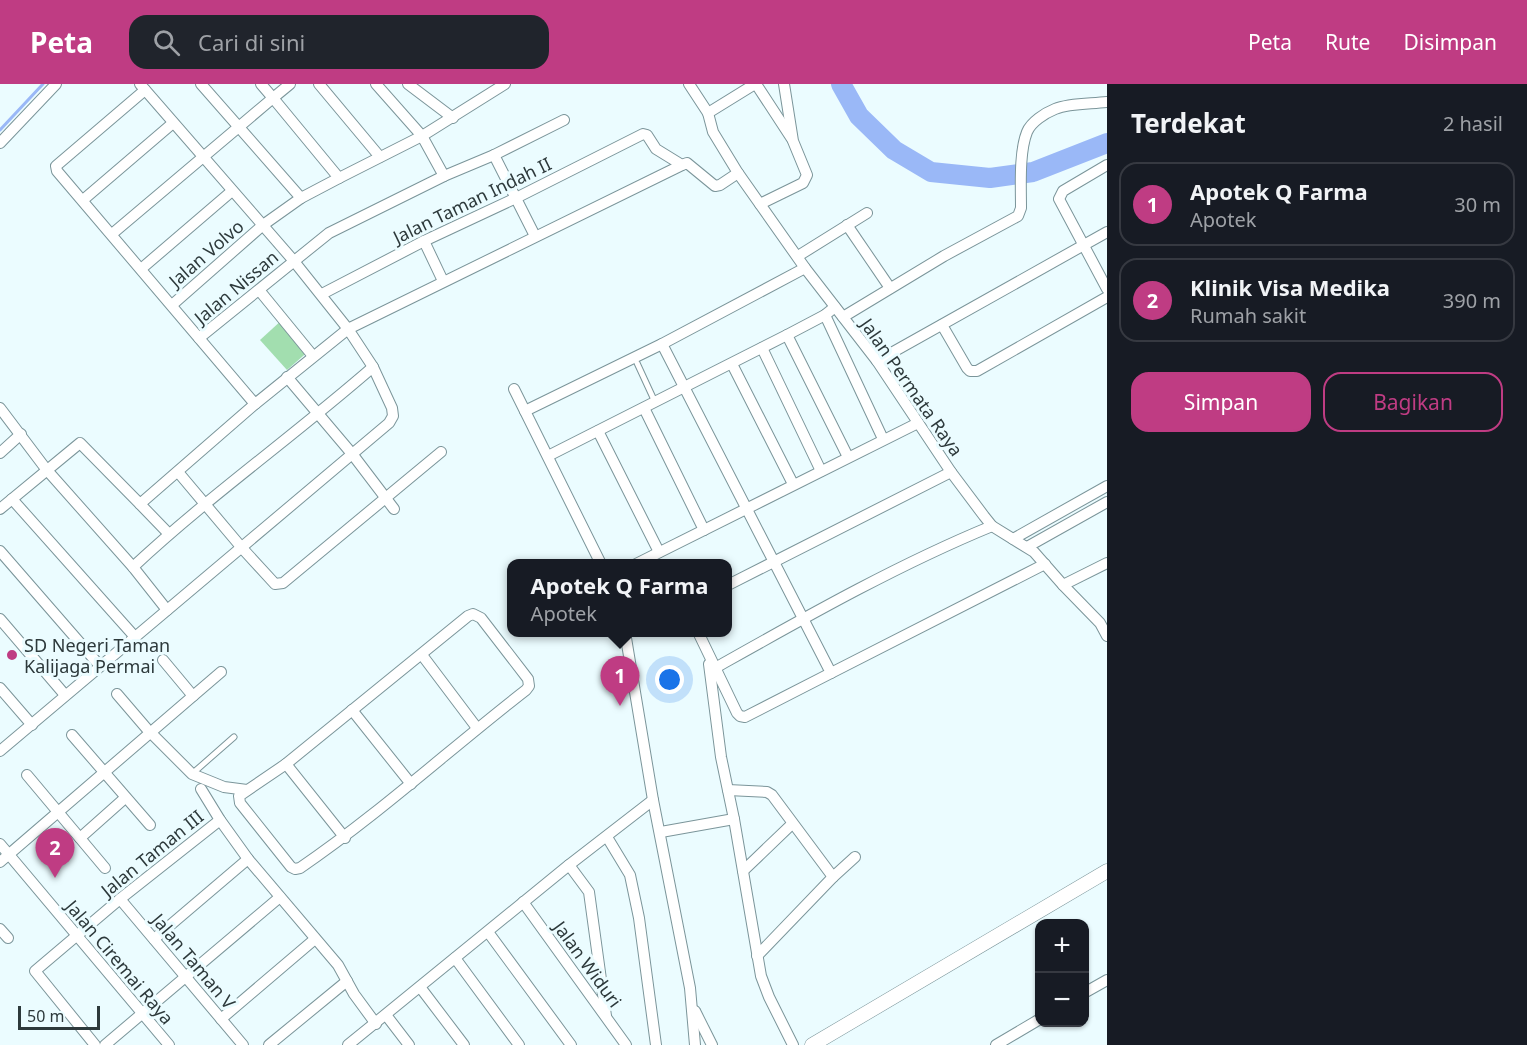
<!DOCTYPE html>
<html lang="id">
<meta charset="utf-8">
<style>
body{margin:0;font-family:"Noto Sans",sans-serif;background:#20242c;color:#f1f3f6}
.controls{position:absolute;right:18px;bottom:18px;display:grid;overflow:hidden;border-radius:12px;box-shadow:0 2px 4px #0004}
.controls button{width:54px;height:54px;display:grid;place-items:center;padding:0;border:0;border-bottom:2px solid #363941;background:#171b24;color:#f1f3f6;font:30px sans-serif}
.scale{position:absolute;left:18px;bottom:15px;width:82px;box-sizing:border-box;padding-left:6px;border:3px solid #2d393b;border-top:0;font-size:16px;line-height:21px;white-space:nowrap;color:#2d393b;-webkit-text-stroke:4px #ebfcff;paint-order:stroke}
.you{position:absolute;left:670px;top:596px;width:21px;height:21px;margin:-15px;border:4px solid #fff;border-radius:50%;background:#1a73e8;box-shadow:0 0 0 9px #1a73e833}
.badge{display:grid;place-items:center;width:39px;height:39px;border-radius:50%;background:#bf3c83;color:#fff;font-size:20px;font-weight:700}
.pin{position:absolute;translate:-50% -50px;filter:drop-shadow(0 2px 3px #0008)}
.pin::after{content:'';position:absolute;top:32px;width:21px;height:18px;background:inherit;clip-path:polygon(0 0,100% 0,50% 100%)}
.popup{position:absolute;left:507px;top:475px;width:225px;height:78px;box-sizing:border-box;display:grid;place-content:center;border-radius:12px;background:#171b24;filter:drop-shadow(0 2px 4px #0005);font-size:20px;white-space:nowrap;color:#9ea1a6}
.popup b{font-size:22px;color:#f1f3f6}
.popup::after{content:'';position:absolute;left:50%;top:100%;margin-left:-12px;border:12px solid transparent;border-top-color:#171b24}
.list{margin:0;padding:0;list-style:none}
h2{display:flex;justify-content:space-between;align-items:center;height:78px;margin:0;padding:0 24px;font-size:26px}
h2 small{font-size:20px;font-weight:400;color:#9ea1a6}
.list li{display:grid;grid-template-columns:39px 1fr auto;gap:18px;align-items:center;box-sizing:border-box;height:84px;margin:0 12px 12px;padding:0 12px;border:2px solid #363941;border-radius:18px}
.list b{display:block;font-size:22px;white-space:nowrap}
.list p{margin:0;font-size:20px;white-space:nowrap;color:#9ea1a6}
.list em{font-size:20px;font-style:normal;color:#9ea1a6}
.actions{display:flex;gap:12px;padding:18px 24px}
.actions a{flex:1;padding:14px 0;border:2px solid #bf3c83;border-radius:18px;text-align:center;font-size:21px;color:#bf3c83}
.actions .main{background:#bf3c83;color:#fff}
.icon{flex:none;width:33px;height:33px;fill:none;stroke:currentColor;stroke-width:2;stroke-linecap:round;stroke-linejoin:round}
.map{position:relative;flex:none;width:1107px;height:961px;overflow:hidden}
header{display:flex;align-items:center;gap:36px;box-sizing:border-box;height:84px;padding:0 30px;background:#bf3c83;color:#fff}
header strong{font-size:28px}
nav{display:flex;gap:33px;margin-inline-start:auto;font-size:21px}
.search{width:420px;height:54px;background:#20242c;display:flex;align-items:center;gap:15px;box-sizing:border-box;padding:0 21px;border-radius:18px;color:#9ea1a6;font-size:22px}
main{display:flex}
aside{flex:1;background:#171b24}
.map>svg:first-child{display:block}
.green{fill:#a2deaf}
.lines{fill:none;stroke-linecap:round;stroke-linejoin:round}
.stream{stroke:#9ab8f7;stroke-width:3}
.river{stroke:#9ab8f7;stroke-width:20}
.service-casing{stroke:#7b959a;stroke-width:7}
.minor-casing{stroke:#7b959a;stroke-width:12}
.tertiary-casing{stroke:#7b959a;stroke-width:15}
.service{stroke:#fff;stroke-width:5}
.minor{stroke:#fff;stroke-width:10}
.tertiary{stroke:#fff;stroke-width:14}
.poi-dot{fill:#bf3c83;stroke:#ebfcff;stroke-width:2}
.labels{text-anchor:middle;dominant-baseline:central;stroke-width:6;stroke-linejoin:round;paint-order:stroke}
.street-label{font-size:18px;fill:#2d393b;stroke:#ebfcff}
.poi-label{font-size:18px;fill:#2d393b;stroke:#ebfcff;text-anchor:start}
</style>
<header>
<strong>Peta</strong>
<div class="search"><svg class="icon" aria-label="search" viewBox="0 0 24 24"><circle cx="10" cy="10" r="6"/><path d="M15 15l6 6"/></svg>Cari di sini</div>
<nav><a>Peta</a><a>Rute</a><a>Disimpan</a></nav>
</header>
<main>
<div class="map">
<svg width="1107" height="961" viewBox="0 0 1107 961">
<rect width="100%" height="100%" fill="#ebfcff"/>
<polygon class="green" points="283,235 311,265 287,286 260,256"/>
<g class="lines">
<polyline class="stream" points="0,46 43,0"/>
<polyline class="river" points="841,0 859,32 894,66 931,88 990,94 1033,88 1107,59"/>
<g class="service-casing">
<g id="service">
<polyline points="637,279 655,318"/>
<polyline points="193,689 234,653"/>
</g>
</g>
<g class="minor-casing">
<g id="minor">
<polyline points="140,0 293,176 348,245 682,81 687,79 715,102 720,101 738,89"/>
<polyline points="290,0 273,14 339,94 422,52 505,0"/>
<polyline points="319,0 380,73"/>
<polyline points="408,0 453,34"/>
<polyline points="689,0 708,29 713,48 738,89 805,184 877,277 951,388 984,432 992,442 1034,468 1063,501 1100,539 1107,552"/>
<polyline points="756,0 792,55"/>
<polyline points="145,6 56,82 57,87 255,320 348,245 373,283"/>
<polyline points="708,29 755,0"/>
<polyline points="0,59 56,0"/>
<polyline points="494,71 535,152"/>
<polyline points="1107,81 1063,107 1059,115 1107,205"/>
<polyline points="444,92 494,71 564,36"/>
<polyline points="301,114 339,94"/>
<polyline points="83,116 173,39"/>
<polyline points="760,120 803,99 807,91 793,57 784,0"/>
<polyline points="847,141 890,204"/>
<polyline points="112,150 273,14 261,0"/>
<polyline points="424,157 443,197"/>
<polyline points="798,172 867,129"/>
<polyline points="141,185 232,107"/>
<polyline points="259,206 313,272"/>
<polyline points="322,210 424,157 516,114 643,50 647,51 656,65 682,81"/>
<polyline points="172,221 263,141 301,114 201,0"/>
<polyline points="825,231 883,355"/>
<path d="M 843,233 L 944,172 L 1018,132 L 1021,124 C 1021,102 1019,68 1027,48 C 1031,38 1045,29 1055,25 C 1070,19 1091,20 1107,18"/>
<polyline points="942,241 967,284 970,287 977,287 1107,213"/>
<polyline points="787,251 848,373"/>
<polyline points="199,254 329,149 444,92 422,52 376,0"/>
<polyline points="662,260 831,589 745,633 740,632 737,629 698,548"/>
<polyline points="762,264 821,387"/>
<polyline points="877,277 1107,148"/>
<polyline points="732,280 793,400"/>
<polyline points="287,293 353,371 394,425"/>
<polyline points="514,305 601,480"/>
<polyline points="0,324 46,385 133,483 167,526"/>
<polyline points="644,324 704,446"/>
<polyline points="525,327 662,260 805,184"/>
<polyline points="598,347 659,468"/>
<polyline points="0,369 21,350"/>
<polyline points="548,372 787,251 825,231 835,223"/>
<polyline points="178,388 242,464 275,500 283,499 441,368"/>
<polyline points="12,415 135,553"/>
<polyline points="140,420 169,450"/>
<polyline points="0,425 80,359 140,420 255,320"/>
<polyline points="1013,455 1107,402"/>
<polyline points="1027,463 1107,418"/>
<polyline points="0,467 100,582"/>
<polyline points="636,480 918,339"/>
<polyline points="728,501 951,388"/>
<polyline points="1063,501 1107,479"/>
<path d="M 473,530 L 481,534 L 528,595 L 529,602 L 526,606 C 450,665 379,730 300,784 L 295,785 L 291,783 L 240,719 L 239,712 L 286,680 L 468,532 Z"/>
<polyline points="0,535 65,611"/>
<polyline points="625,548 653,716 690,904 695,961"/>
<polyline points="422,571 477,644"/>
<polyline points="709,580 721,673 734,735 761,892 769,913 793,961"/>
<path d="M 715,584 C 804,534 897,481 992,442"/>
<polyline points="831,589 1045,480"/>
<polyline points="0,604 32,641"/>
<polyline points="117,610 147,645 192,690 224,703 247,706"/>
<polyline points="193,612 221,588"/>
<polyline points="352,626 411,700"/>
<polyline points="72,651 150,741"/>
<path d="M 0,667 L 389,339 L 393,332 L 392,324 L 373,283 C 294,352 209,412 133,483"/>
<polyline points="286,680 345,754"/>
<polyline points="27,691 105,784"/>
<polyline points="201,705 220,736 248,775 338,881 354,910 376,940"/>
<polyline points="728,706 767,708 772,711 833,793 855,773"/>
<polyline points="661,748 734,735"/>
<polyline points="607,753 630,791 639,834 656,961"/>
<polyline points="80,754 125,714"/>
<polyline points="0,760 169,961"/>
<polyline points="0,778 193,612 163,576"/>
<polyline points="569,781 589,808 606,932"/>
<polyline points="743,787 792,740"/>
<polyline points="120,815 243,961"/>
<polyline points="523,818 626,961"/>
<polyline points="0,845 8,854"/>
<polyline points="488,848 571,961"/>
<polyline points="154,855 248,775"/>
<polyline points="757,872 833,793"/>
<polyline points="455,874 519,961"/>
<polyline points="420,903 464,961"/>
<polyline points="1084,909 1107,896"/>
<polyline points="695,927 712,961"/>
<polyline points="386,931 409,961"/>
<polyline points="221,935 315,855"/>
<polyline points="95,961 35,887 120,815 220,736"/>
<polyline points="105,961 280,813"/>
<polyline points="269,961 347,897"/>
<polyline points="348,961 569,781 653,716"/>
<polyline points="996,961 1040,935"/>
</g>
</g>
<g class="tertiary-casing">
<polyline id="tertiary" points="812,961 1107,787"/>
</g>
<use href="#service" class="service"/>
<use href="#minor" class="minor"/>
<use href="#tertiary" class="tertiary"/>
</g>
<circle class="poi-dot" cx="12" cy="571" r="6"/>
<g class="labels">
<g class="street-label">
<text transform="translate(472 116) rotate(-26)">Jalan Taman Indah II</text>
<text transform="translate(206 169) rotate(-41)">Jalan Volvo</text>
<text transform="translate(236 203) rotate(-40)">Jalan Nissan</text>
<text transform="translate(912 303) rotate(55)">Jalan Permata Raya</text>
<text transform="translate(152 769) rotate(-39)">Jalan Taman III</text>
<text transform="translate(194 877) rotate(50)">Jalan Taman V</text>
<text transform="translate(120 878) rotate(50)">Jalan Ciremai Raya</text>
<text transform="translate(588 880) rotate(54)">Jalan Widuri</text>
</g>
<g class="poi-label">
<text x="24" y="561">SD Negeri Taman<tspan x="24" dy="21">Kalijaga Permai</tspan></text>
</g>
</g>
</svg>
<div class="controls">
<button>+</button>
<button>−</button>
</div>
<div class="scale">50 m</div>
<div class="you"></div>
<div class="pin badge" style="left:620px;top:622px">1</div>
<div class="popup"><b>Apotek Q Farma</b>Apotek</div>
<div class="pin badge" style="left:55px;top:794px">2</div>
</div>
<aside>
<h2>Terdekat<small>2 hasil</small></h2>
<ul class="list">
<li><span class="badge">1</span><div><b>Apotek Q Farma</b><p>Apotek</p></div><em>30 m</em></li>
<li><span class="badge">2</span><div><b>Klinik Visa Medika</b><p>Rumah sakit</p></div><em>390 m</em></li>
</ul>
<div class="actions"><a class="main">Simpan</a><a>Bagikan</a></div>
</aside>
</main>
